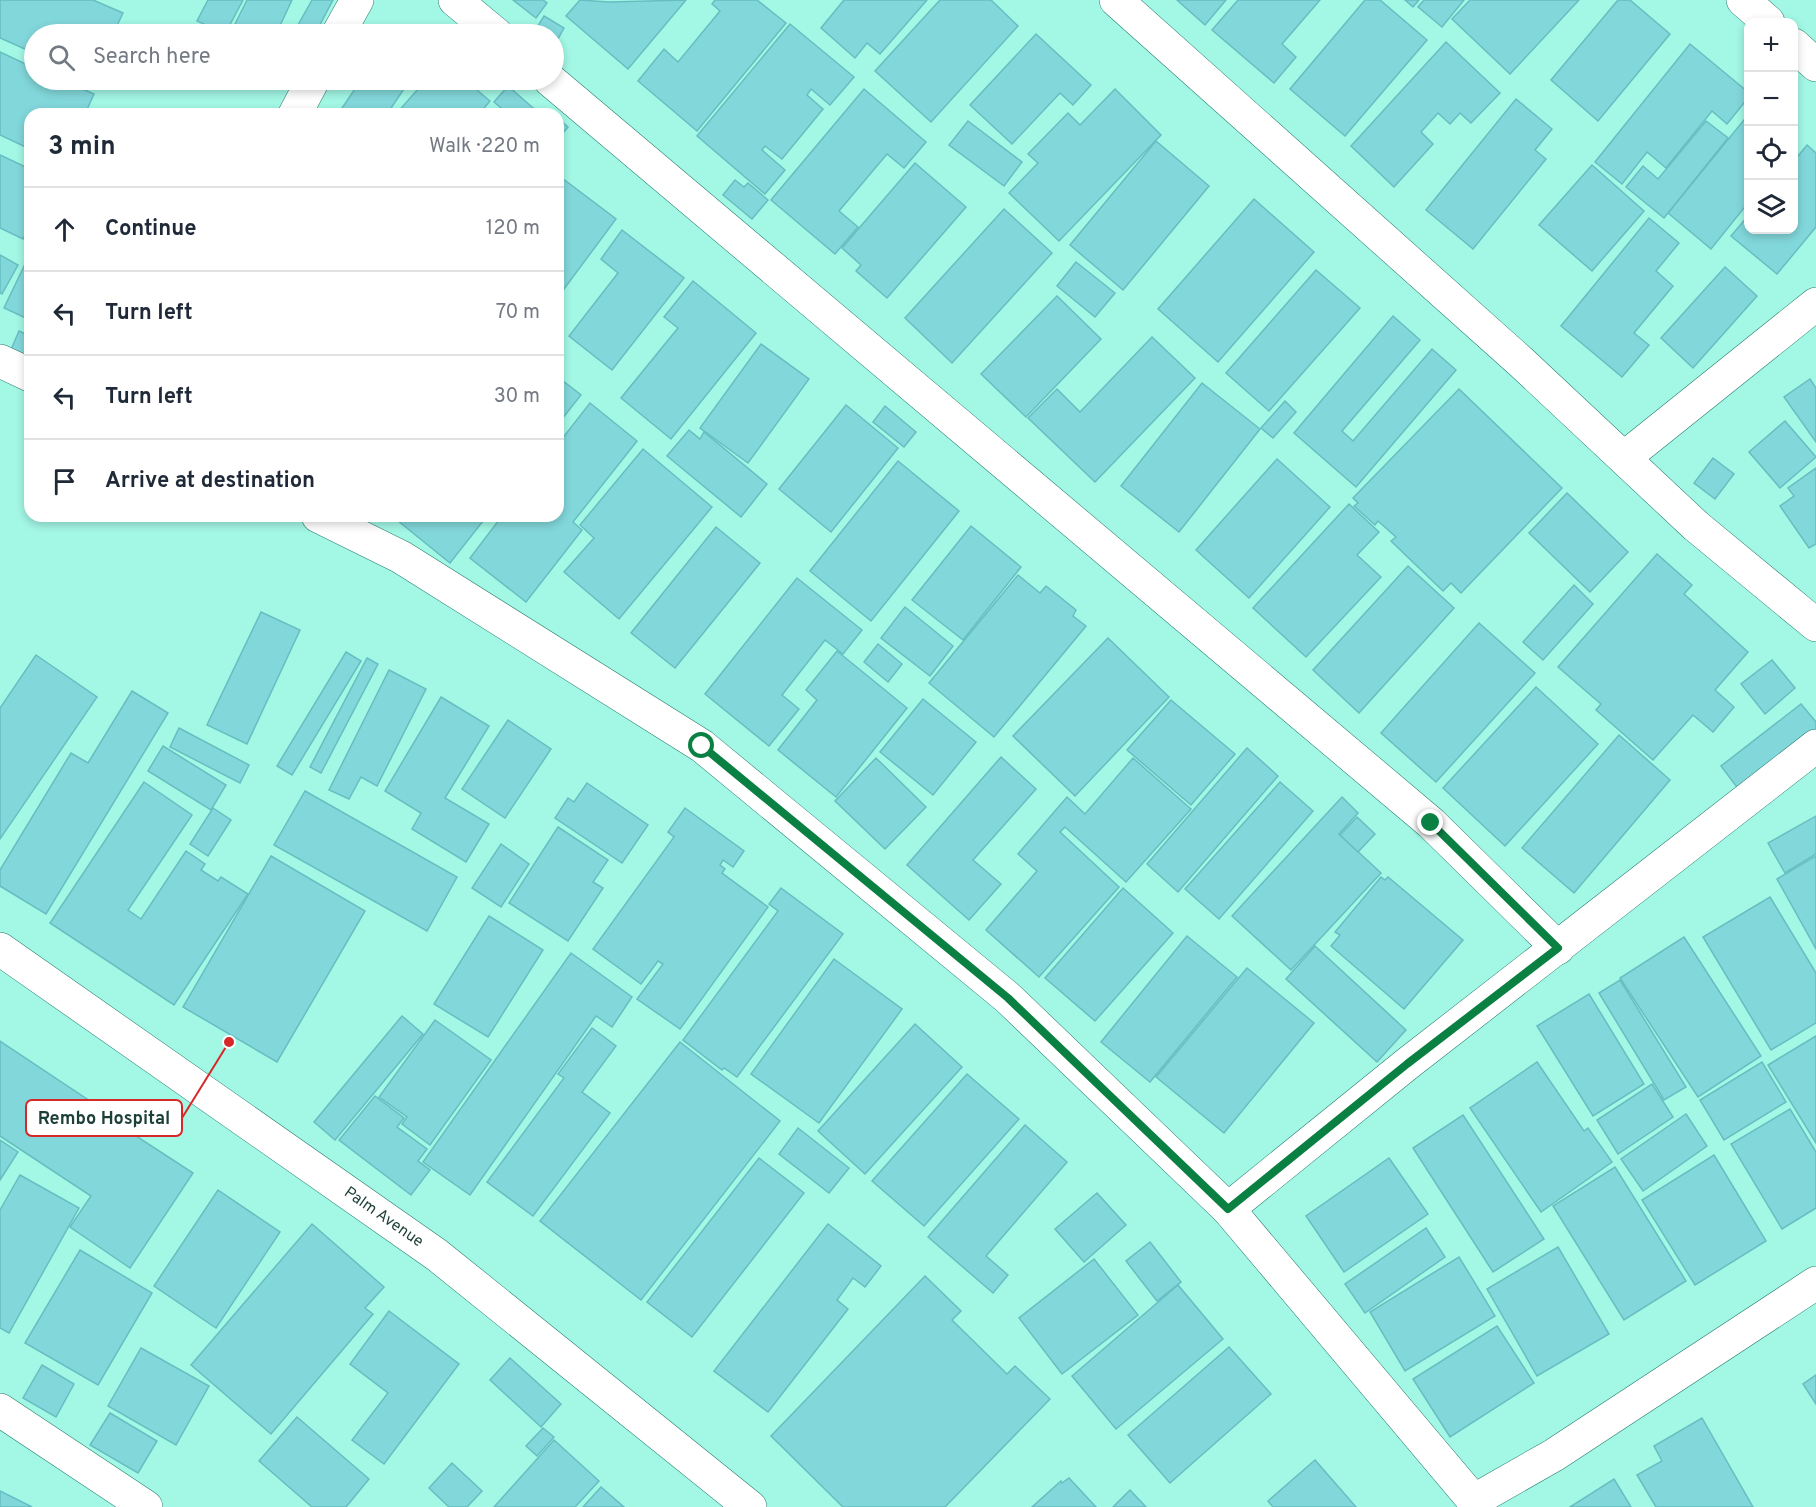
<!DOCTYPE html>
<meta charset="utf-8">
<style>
body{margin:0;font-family:Overpass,sans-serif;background:#f2f2f3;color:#1f2937}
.controls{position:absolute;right:18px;top:18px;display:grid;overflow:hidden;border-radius:12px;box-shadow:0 3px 9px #0003}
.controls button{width:54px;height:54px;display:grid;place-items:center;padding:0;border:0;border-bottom:2px solid #e0e1e3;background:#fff;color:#1f2937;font:30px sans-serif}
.stop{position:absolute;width:18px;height:18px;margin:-14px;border:4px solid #0b8043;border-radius:50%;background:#fff}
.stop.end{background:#0b8043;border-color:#fff;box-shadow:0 2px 6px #0008}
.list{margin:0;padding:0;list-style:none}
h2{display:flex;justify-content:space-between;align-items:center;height:78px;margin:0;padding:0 24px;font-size:26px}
h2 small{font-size:20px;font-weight:400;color:#747a83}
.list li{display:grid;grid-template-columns:39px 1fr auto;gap:18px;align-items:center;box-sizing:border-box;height:84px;padding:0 24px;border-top:2px solid #e0e1e3}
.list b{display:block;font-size:22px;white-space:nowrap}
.list em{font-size:20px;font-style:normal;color:#747a83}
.icon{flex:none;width:33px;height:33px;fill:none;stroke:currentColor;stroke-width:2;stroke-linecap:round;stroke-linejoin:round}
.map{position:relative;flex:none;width:1816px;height:1507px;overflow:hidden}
.search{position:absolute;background:#fff;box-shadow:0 3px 9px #0003;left:24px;top:24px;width:540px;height:66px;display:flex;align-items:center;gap:15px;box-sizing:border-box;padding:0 21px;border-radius:33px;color:#747a83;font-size:22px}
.panel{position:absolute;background:#fff;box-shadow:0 3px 9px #0003;left:24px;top:108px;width:540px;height:414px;border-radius:18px}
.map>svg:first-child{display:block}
.building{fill:#82d7da;stroke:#66bec1;stroke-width:1.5}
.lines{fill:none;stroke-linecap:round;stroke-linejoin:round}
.street-casing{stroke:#257d6e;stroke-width:34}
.secondary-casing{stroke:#257d6e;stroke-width:34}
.street{stroke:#fff;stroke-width:33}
.secondary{stroke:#fff;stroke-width:33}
.route{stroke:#0b8043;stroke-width:8}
.labels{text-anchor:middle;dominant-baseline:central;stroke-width:5;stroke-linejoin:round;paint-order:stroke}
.street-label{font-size:16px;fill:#1c3f38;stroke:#fff}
.leader{fill:none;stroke:#d62828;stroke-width:2}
.callout-dot{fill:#d62828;stroke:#fff;stroke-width:2}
.callout{fill:#fff;stroke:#d62828;stroke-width:2}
.callout-label{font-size:18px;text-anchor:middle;font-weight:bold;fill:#1c3f38}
</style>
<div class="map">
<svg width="1816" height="1507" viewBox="0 0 1816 1507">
<rect width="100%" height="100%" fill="#a3f7e5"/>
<g class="building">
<polygon points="0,0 93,0 123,13 113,34 34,34 34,53 0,38"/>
<polygon points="208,0 243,0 225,34 197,21"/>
<polygon points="247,0 292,0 276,34 230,34"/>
<polygon points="312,0 333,0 315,34 293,34"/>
<polygon points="513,0 543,0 547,3 536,18"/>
<polygon points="580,0 609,2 686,0 628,69 566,16"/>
<polygon points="715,0 757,0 786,23 697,131 638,81 664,49 678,62 720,11 712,4"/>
<polygon points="844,0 927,0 880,54 867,43 855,58 821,28"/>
<polygon points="940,0 991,0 1018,26 931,122 875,71"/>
<polygon points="1177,0 1226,0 1205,25"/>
<polygon points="1238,0 1320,0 1282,44 1296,57 1274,83 1212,30"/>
<polygon points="1365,0 1380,0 1427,40 1345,136 1290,89"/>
<polygon points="1405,0 1419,0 1413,7"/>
<polygon points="1424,0 1464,0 1442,27 1418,7"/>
<polygon points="1470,0 1579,0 1510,74 1452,19"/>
<polygon points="1618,0 1630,0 1670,34 1598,121 1551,80"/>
<polygon points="544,16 564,28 554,46 554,34 533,34"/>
<polygon points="790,24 854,77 830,105 811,89 807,95 823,109 782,159 765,146 762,150 785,170 765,194 697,136"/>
<polygon points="397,25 411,34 391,34"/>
<polygon points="1036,34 1091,85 1073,105 1060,93 1012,144 970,105"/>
<polygon points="1446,42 1500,93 1471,123 1460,113 1450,124 1438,113 1421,132 1433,144 1394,187 1351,146"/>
<polygon points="1690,44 1748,92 1748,98 1727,124 1712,111 1666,168 1647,152 1622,184 1595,162"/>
<polygon points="0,52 34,68 34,80 61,80 94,94 85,114 30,114 30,149 0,135"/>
<polygon points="361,80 410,80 387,114 338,114"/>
<polygon points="426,80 465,80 490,101 479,114 396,114"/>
<polygon points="508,86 540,114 508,114 494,102"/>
<polygon points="864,89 926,142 904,168 887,154 839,211 858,227 835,254 771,200"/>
<polygon points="1115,89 1161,135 1059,241 1009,193 1038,163 1028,154 1068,113 1080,125"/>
<polygon points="1516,99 1552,129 1535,150 1546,159 1473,249 1426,210"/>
<polygon points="1748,115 1748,203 1711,249 1668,213"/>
<polygon points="558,118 568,127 558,139"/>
<polygon points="968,121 1022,162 1004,186 949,145"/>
<polygon points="1706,121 1728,138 1664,218 1626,187 1643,166 1658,179"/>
<polygon points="1156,141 1209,186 1123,290 1070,245"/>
<polygon points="1807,145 1816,153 1816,227 1777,274 1731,236 1748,216 1748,230 1794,230 1794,161"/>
<polygon points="0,155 30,169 30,224 23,239 0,228"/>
<polygon points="915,163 966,207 887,298 856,271 861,265 842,248"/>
<polygon points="1592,165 1644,211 1592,271 1539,225"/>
<polygon points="558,175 616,219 558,297"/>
<polygon points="735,180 744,187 748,183 768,200 752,219 723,195"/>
<polygon points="1254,199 1314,252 1218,362 1158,309"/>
<polygon points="1004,209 1052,253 952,363 905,318"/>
<polygon points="1649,218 1679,243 1656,271 1673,286 1634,333 1649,345 1622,377 1561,326"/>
<polygon points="622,230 684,278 612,370 569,336 618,273 601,259"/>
<polygon points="0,255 18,265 2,294 0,293"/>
<polygon points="28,258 30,259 30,320 4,308"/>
<polygon points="1076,262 1115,293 1095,317 1057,286"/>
<polygon points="1725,267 1757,296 1693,368 1661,338"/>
<polygon points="1316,270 1360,308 1269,411 1226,373"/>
<polygon points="693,281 756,333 671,439 621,398 678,328 664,317"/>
<polygon points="1057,296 1101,339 1026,417 981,374"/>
<polygon points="1393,316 1420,340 1342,431 1353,441 1432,349 1456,370 1356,487 1294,433"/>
<polygon points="19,331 30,336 30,369 7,359"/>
<polygon points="1152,337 1195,378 1095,482 1028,418 1057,389 1080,412"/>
<polygon points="761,344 809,379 748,463 700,428"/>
<polygon points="558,377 581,395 558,424"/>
<polygon points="1810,379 1816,388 1816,442 1784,397"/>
<polygon points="1202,383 1260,429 1179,532 1121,486"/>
<polygon points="1459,389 1562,488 1461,593 1451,583 1443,591 1391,541 1396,537 1378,521 1375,525 1354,506 1358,503 1353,498"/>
<polygon points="1285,401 1296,412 1273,438 1261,428"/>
<polygon points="590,403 637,441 573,522 582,530 526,602 470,558 502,516 558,516 558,444"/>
<polygon points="846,405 898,448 831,532 779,489"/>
<polygon points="885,406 916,432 904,447 873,422"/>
<polygon points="1785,421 1816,457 1780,488 1749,452"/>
<polygon points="689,430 700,439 704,432 767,484 741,517 667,456"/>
<polygon points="643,449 712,507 619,619 564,572 594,538 580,525"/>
<polygon points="1713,458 1734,474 1715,499 1694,483"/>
<polygon points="1277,459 1330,507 1249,598 1196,550"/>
<polygon points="898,461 959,511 871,621 810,571"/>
<polygon points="1816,468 1816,544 1809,548 1780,506 1794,496 1788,488"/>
<polygon points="1567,493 1628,552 1590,592 1529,533"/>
<polygon points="1349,504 1379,532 1357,555 1381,577 1306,657 1253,608"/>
<polygon points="392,516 487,516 450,563"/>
<polygon points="971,526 1021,567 963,640 912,600"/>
<polygon points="716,527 760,563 675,668 631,633"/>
<polygon points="1657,554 1692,585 1684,594 1748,652 1715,690 1734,707 1713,732 1693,715 1653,760 1596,710 1601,704 1558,667"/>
<polygon points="1408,566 1454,608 1359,713 1313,670"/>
<polygon points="1018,575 1040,593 1046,586 1076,610 1073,616 1086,626 994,737 929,683"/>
<polygon points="797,578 862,630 843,654 825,640 782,695 799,709 769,746 705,694"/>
<polygon points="1574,585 1593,604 1543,660 1523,642"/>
<polygon points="905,607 953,646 930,676 881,638"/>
<polygon points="261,612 300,630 247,744 207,725"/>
<polygon points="1479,623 1535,673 1436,782 1381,733"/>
<polygon points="1108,638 1169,697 1075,796 1013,736"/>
<polygon points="878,644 902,664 888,682 864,662"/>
<polygon points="837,651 907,708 836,797 778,750 817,700 806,690"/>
<polygon points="346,652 361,661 292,775 277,766"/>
<polygon points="36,655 97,697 0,839 0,708"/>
<polygon points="367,658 378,664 321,773 310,767"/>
<polygon points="1772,660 1795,688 1765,714 1741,684"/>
<polygon points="389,670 426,689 377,786 361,777 349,799 329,790"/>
<polygon points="1536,687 1598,744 1505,846 1443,788"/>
<polygon points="132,691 168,713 46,914 0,886 0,870 71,753 88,763"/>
<polygon points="441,697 489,726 445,798 489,824 466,862 412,829 421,813 385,791"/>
<polygon points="923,699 976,742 933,795 880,752"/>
<polygon points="1171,700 1235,754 1191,805 1127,750"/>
<polygon points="1801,704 1816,722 1816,730 1739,790 1721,766"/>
<polygon points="508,720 551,749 505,818 462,789"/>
<polygon points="179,728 249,765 240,783 170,747"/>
<polygon points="1619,735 1670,780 1574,893 1522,848"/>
<polygon points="163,746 226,785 211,810 148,771"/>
<polygon points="1247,748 1278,776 1178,892 1147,864"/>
<polygon points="1001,757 1036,789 973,860 1001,884 969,920 907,865"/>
<polygon points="876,758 926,807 885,849 835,801"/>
<polygon points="1133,758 1191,809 1126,882 1065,827 1060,832 1119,887 1039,977 986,930 1037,871 1018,854 1067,797 1085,814"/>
<polygon points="144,782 192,815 128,910 141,919 186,851 205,864 201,870 218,881 221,877 248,894 174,1005 50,923"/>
<polygon points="1280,782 1313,811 1219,919 1185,889"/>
<polygon points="587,783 648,825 622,863 555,818 568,798 574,802"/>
<polygon points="305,791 457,877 427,931 274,845"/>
<polygon points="1342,797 1358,813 1339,834 1381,873 1291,970 1232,916"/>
<polygon points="213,808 231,820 208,856 190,844"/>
<polygon points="685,808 744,851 733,867 723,860 720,865 725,869 722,873 768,907 680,1029 637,999 663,964 658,961 641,984 593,949 674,837 668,832"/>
<polygon points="1816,816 1816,854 1785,873 1768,843"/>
<polygon points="1357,817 1375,834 1358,852 1340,835"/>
<polygon points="558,827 608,860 593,882 603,888 568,941 509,903"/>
<polygon points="501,844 529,864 501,907 472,888"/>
<polygon points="271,856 365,911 277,1062 183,1007"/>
<polygon points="1816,856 1816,949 1777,879"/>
<polygon points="1381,877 1385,880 1388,877 1463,940 1404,1009 1331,946 1340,935 1335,932"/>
<polygon points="781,888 843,934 737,1077 724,1068 722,1070 683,1040 778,911 769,904"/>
<polygon points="1123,888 1173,933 1095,1021 1045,978"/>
<polygon points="1770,897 1816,973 1816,1023 1771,1050 1703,937"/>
<polygon points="489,916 543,950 488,1037 434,1004"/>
<polygon points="1187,936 1237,977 1150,1082 1101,1042"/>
<polygon points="1684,937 1761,1056 1698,1097 1620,978"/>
<polygon points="1315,946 1406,1030 1377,1062 1286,979"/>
<polygon points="571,953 632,997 612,1027 596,1016 470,1195 423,1162"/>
<polygon points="834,959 902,1009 819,1123 751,1074"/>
<polygon points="1247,968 1314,1023 1224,1133 1156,1077"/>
<polygon points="1620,980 1686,1087 1664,1100 1599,993"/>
<polygon points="1589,994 1644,1084 1593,1116 1537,1026"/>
<polygon points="402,1016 423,1034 335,1140 314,1122"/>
<polygon points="435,1020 491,1060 430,1145 402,1124 407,1117 379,1097"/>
<polygon points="915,1024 962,1067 865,1174 818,1131"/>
<polygon points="592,1028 616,1046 582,1092 610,1113 533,1216 487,1182 564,1078 558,1074"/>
<polygon points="1816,1036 1816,1143 1768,1065"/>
<polygon points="0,1041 135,1131 133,1134 193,1173 130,1268 70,1227 91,1196 0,1136"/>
<polygon points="680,1042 780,1121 641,1300 540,1221"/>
<polygon points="1537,1062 1584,1131 1588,1128 1612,1162 1541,1212 1470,1108"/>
<polygon points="1762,1062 1786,1102 1724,1140 1700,1100"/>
<polygon points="967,1074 1019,1119 924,1226 872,1181"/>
<polygon points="1652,1084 1673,1117 1618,1154 1597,1120"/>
<polygon points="375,1096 404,1118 397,1127 427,1149 418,1161 430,1170 411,1195 339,1140"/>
<polygon points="1790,1109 1816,1152 1816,1208 1782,1229 1731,1144"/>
<polygon points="1686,1114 1707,1146 1643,1191 1621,1159"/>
<polygon points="1463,1115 1544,1239 1493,1272 1413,1148"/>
<polygon points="1025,1125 1067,1162 986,1256 1008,1275 993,1293 928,1237"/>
<polygon points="798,1128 849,1168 829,1193 779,1154"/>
<polygon points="0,1140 18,1152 0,1180"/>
<polygon points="1714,1155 1766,1241 1695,1285 1642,1200"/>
<polygon points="759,1158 804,1193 692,1337 647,1302"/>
<polygon points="1389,1158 1428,1214 1344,1272 1306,1216"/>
<polygon points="1615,1167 1686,1281 1624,1320 1553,1206"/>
<polygon points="20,1175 79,1208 9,1333 0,1328 0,1210"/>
<polygon points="218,1190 280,1232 216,1328 154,1286"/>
<polygon points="1097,1193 1126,1225 1084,1262 1055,1229"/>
<polygon points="312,1224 384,1287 365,1308 373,1314 271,1434 191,1365"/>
<polygon points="828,1224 881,1266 865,1287 853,1278 837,1300 848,1309 768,1412 714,1371"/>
<polygon points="1426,1228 1445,1257 1365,1313 1345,1284"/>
<polygon points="1150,1242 1181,1282 1157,1301 1126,1261"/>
<polygon points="1558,1247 1609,1334 1537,1376 1487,1289"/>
<polygon points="80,1250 152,1293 98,1385 25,1343"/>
<polygon points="1459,1257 1495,1316 1405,1371 1370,1312"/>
<polygon points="1094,1259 1138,1315 1062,1374 1019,1318"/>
<polygon points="925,1276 961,1311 952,1320 1007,1374 1015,1366 1050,1399 945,1507 843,1507 771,1436"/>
<polygon points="1178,1285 1223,1339 1116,1429 1072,1376"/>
<polygon points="389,1311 459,1364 384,1464 352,1440 388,1393 350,1364"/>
<polygon points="1497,1326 1534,1383 1450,1437 1413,1379"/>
<polygon points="1229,1347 1271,1394 1170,1483 1128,1435"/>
<polygon points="141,1348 209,1386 176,1445 108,1406"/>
<polygon points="510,1358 561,1404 541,1427 490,1380"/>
<polygon points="42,1365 74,1384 56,1417 23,1398"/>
<polygon points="1816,1375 1816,1404 1803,1384"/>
<polygon points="110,1413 157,1441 138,1473 90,1445"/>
<polygon points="297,1417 369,1479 346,1507 312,1507 259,1461"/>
<polygon points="1702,1418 1753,1507 1656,1507 1637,1475 1662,1461 1654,1446"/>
<polygon points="543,1428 554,1437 537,1456 526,1446"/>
<polygon points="554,1440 599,1481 575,1507 494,1507"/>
<polygon points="1315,1460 1356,1507 1273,1507 1268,1501"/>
<polygon points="452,1463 482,1491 467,1507 449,1507 429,1488"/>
<polygon points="1069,1478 1096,1507 1032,1507 1061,1481 1062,1483"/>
<polygon points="1614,1479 1631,1507 1570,1507"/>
<polygon points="601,1487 624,1507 583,1507"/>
<polygon points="1130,1490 1146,1507 1113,1507"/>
<polygon points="0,1491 32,1507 0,1507"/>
</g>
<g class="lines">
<g class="street-casing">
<g id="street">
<polyline points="455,0 496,34"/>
<polyline points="1116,0 1521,362 1696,526 1816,625"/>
<polyline points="1743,0 1768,22"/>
<polyline points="338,34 357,0"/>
<polyline points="1794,45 1816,65"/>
<polyline points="550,80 1431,823 1558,948"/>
<polyline points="295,114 313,80"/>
<polyline points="0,361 30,375"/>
<polyline points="1624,458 1816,304"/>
<polyline points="318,516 401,557 702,746 1008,998 1228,1209 1479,1507"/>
<polyline points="1228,1209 1407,1064 1816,746"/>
<polyline points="0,1410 146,1507"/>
<polyline points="1475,1500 1554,1455 1816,1283"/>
</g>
</g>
<g class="secondary-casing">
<g id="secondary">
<path id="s1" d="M 0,949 L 437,1255 L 750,1507"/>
</g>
</g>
<use href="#street" class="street"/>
<use href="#secondary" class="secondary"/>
</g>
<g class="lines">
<polyline class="route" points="702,746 1008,998 1228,1209 1407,1064 1558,948 1431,823"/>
</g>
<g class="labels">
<g class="street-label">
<text stroke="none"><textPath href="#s1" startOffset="468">Palm Avenue</textPath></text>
</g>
</g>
<path class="leader" d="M229 1042L182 1118"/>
<circle class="callout-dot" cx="229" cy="1042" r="6"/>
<rect class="callout" x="26" y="1100" width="156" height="36" rx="6"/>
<g class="callout-label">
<text x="104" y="1124">Rembo Hospital</text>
</g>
</svg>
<div class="controls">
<button>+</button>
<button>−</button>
<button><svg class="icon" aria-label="locate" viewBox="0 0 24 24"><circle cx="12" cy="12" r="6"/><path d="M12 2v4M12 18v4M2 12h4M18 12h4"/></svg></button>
<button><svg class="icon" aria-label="layers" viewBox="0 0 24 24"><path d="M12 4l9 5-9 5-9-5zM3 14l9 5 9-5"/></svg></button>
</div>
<div class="stop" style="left:702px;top:746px"></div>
<div class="stop end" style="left:1431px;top:823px"></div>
<div class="search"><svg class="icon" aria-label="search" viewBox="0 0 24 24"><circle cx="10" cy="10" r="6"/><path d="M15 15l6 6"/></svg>Search here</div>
<section class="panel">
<h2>3 min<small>Walk · 220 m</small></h2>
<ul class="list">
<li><svg class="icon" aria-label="ahead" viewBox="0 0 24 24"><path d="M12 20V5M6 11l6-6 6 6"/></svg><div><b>Continue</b></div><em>120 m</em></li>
<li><svg class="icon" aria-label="left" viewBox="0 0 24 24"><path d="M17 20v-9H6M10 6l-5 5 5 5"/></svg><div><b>Turn left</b></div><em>70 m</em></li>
<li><svg class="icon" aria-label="left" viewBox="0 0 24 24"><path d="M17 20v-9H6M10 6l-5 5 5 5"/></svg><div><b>Turn left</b></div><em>30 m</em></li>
<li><svg class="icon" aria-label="arrive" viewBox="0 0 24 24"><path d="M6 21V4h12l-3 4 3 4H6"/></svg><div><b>Arrive at destination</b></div></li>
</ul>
</section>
</div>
